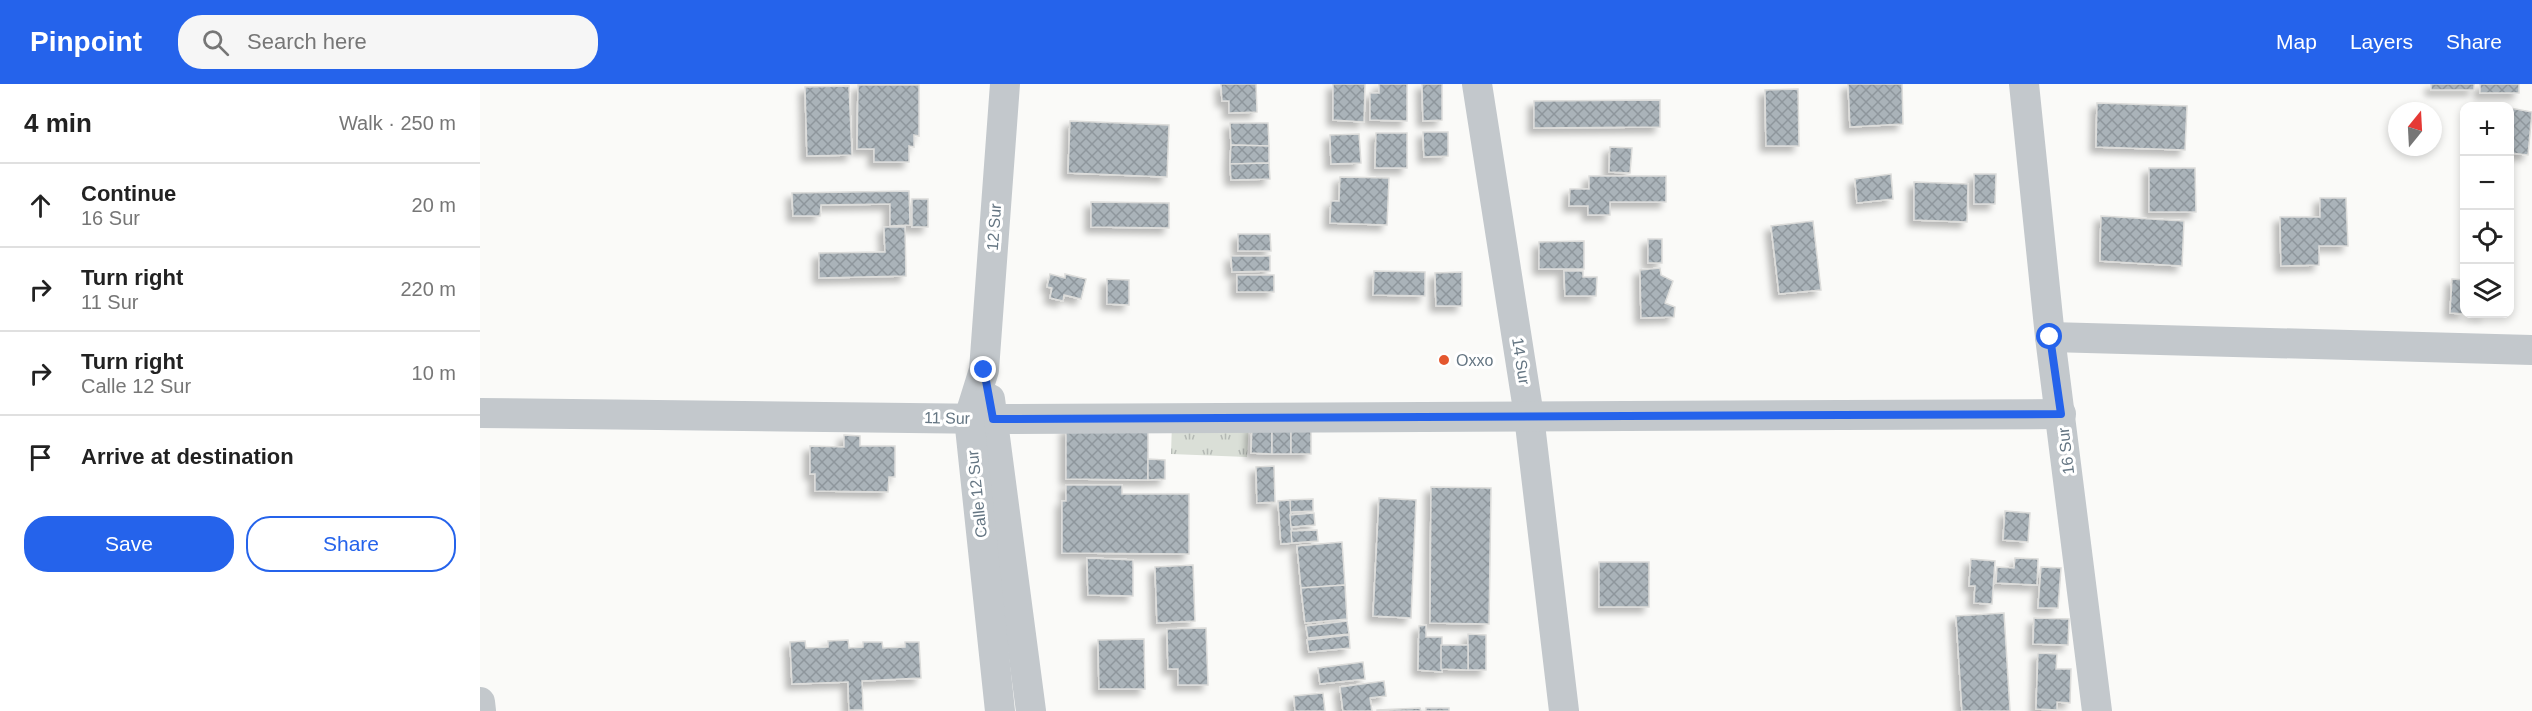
<!DOCTYPE html>
<meta charset="utf-8">
<style>
body{margin:0;font-family:Helvetica,sans-serif;background:#f6f6f6;color:#222}
.controls{position:absolute;right:18px;top:18px;display:grid;overflow:hidden;border-radius:12px;box-shadow:0 3px 9px #0003}
.controls button{width:54px;height:54px;display:grid;place-items:center;padding:0;border:0;border-bottom:2px solid #e0e0e0;background:#fff;color:#222;font:30px sans-serif}
.compass{position:absolute;left:1908px;top:18px;width:54px;height:54px;border-radius:50%;background:#fff;box-shadow:0 3px 9px #0003;rotate:18deg}
.stop{position:absolute;width:18px;height:18px;margin:-14px;border:4px solid #2563eb;border-radius:50%;background:#fff}
.stop.end{background:#2563eb;border-color:#fff;box-shadow:0 2px 6px #0008}
.list{margin:0;padding:0;list-style:none}
h2{display:flex;justify-content:space-between;align-items:center;height:78px;margin:0;padding:0 24px;font-size:26px}
h2 small{font-size:20px;font-weight:400;color:#767676}
.list li{display:grid;grid-template-columns:39px 1fr auto;gap:18px;align-items:center;box-sizing:border-box;height:84px;padding:0 24px;border-top:2px solid #e0e0e0}
.list b{display:block;font-size:22px;white-space:nowrap}
.list p{margin:0;font-size:20px;white-space:nowrap;color:#767676}
.list em{font-size:20px;font-style:normal;color:#767676}
.actions{display:flex;gap:12px;padding:18px 24px}
.actions a{flex:1;padding:14px 0;border:2px solid #2563eb;border-radius:24px;text-align:center;font-size:21px;color:#2563eb}
.actions .main{background:#2563eb;color:#fff}
.icon{flex:none;width:33px;height:33px;fill:none;stroke:currentColor;stroke-width:2;stroke-linecap:round;stroke-linejoin:round}
.map{position:relative;flex:none;width:2052px;height:627px;overflow:hidden}
header{display:flex;align-items:center;gap:36px;box-sizing:border-box;height:84px;padding:0 30px;background:#2563eb;color:#fff}
header strong{font-size:28px}
nav{display:flex;gap:33px;margin-inline-start:auto;font-size:21px}
.search{width:420px;height:54px;background:#f6f6f6;display:flex;align-items:center;gap:15px;box-sizing:border-box;padding:0 21px;border-radius:24px;color:#767676;font-size:22px}
main{display:flex}
aside{flex:1;background:#fff}
.map>svg:first-child{display:block}
.grass{fill:url(#grass-tufts)}
.building{fill:url(#building-cross-hatch);stroke:#dcdcda;stroke-width:1.5;filter:url(#shadow)}
.lines{fill:none;stroke-linecap:round;stroke-linejoin:round}
.street{stroke:#c3c8cc;stroke-width:30}
.route{stroke:#2563eb;stroke-width:8}
.poi-dot{fill:#e4572e;stroke:#fff;stroke-width:2}
.labels{text-anchor:middle;dominant-baseline:central;stroke-width:6;stroke-linejoin:round;paint-order:stroke}
.street-label{font-size:16px;fill:#657683;stroke:#fff}
.poi-label{font-size:16px;fill:#657683;stroke:#fff;text-anchor:start}
</style>
<header>
<strong>Pinpoint</strong>
<div class="search"><svg class="icon" aria-label="search" viewBox="0 0 24 24"><circle cx="10" cy="10" r="6"/><path d="M15 15l6 6"/></svg>Search here</div>
<nav><a>Map</a><a>Layers</a><a>Share</a></nav>
</header>
<main>
<aside>
<h2>4 min<small>Walk · 250 m</small></h2>
<ul class="list">
<li><svg class="icon" aria-label="ahead" viewBox="0 0 24 24"><path d="M12 20V5M6 11l6-6 6 6"/></svg><div><b>Continue</b><p>16 Sur</p></div><em>20 m</em></li>
<li><svg class="icon" aria-label="right" viewBox="0 0 24 24"><path d="M7 20v-9h11M14 6l5 5-5 5"/></svg><div><b>Turn right</b><p>11 Sur</p></div><em>220 m</em></li>
<li><svg class="icon" aria-label="right" viewBox="0 0 24 24"><path d="M7 20v-9h11M14 6l5 5-5 5"/></svg><div><b>Turn right</b><p>Calle 12 Sur</p></div><em>10 m</em></li>
<li><svg class="icon" aria-label="arrive" viewBox="0 0 24 24"><path d="M6 21V4h12l-3 4 3 4H6"/></svg><div><b>Arrive at destination</b></div></li>
</ul>
<div class="actions"><a class="main">Save</a><a>Share</a></div>
</aside>
<div class="map">
<svg width="2052" height="627" viewBox="0 0 2052 627">
<defs>
<pattern id="grass-tufts" width="24" height="20" patternUnits="userSpaceOnUse" patternTransform="scale(1.5)"><rect width="24" height="20" fill="#dadfd7"/><path d="M3 7l-1-3M5 7V3M7 7l1-3M15 17l-1-3M17 17v-4M19 17l1-3" fill="none" stroke="#b4b9b4"/></pattern>
<pattern id="building-cross-hatch" width="8" height="8" patternUnits="userSpaceOnUse" patternTransform="scale(1.5)"><rect width="8" height="8" fill="#aab3b9"/><path d="M0 0l8 8M0 8l8-8" fill="none" stroke="#8e969c"/></pattern>
<filter id="shadow"><feDropShadow dx="-5.5" dy="5.5" stdDeviation="3" flood-color="#0004"/></filter>
</defs>
<rect width="100%" height="100%" fill="#fafaf8"/>
<polygon class="grass" points="692,338 769,340 767,373 691,370"/>
<g class="building">
<polygon points="741,0 776,0 777,28 749,29 749,17 742,17"/>
<polygon points="853,0 885,0 884,38 853,36"/>
<polygon points="899,0 927,0 927,37 890,36 890,9 899,9"/>
<polygon points="942,0 962,0 962,36 943,37"/>
<polygon points="1368,0 1422,0 1423,40 1370,43"/>
<rect x="1951" y="0" width="43" height="6"/>
<rect x="2000" y="0" width="39" height="9"/>
<polygon points="378,1 439,1 439,52 434,51 434,63 429,62 429,78 394,78 394,65 377,65"/>
<polygon points="369,2 372,71 327,72 325,3"/>
<polygon points="1318,5 1319,62 1286,62 1285,6"/>
<polygon points="1180,16 1180,43 1054,44 1054,17"/>
<polygon points="1617,19 1707,22 1705,66 1616,63"/>
<polygon points="1993,19 2017,22 1993,22"/>
<polygon points="2030,24 2052,28 2048,71 2030,69"/>
<polygon points="590,37 689,41 687,93 588,89"/>
<polygon points="750,39 788,39 789,62 751,61"/>
<polygon points="943,48 968,48 968,72 944,73"/>
<polygon points="896,49 927,49 927,84 895,84"/>
<polygon points="879,50 881,79 851,80 850,51"/>
<polygon points="751,61 789,62 789,79 750,80"/>
<polygon points="1130,63 1152,64 1150,89 1129,88"/>
<polygon points="789,79 790,95 751,96 750,80"/>
<polygon points="1669,84 1715,84 1716,128 1669,128"/>
<polygon points="1411,90 1413,115 1377,119 1375,95"/>
<polygon points="1494,90 1516,90 1515,120 1494,120"/>
<polygon points="1109,92 1186,92 1186,118 1130,118 1130,131 1108,131 1108,122 1089,122 1090,105 1109,105"/>
<polygon points="860,93 909,94 907,141 850,139 851,117 859,117"/>
<polygon points="1434,98 1488,100 1487,138 1434,136"/>
<polygon points="429,107 430,141 410,142 410,120 341,121 340,132 313,132 312,109"/>
<polygon points="1840,114 1866,114 1868,162 1839,162 1839,181 1801,182 1800,133 1840,133"/>
<rect x="432" y="115" width="16" height="28"/>
<polygon points="611,118 689,119 689,144 611,143"/>
<polygon points="1621,132 1704,137 1702,182 1620,177"/>
<polygon points="1333,137 1341,206 1299,210 1291,142"/>
<polygon points="404,143 425,143 426,192 339,194 339,169 405,168"/>
<polygon points="758,150 790,150 791,167 758,167"/>
<rect x="1168" y="155" width="14" height="24"/>
<polygon points="1104,157 1104,185 1059,185 1059,158"/>
<polygon points="751,172 790,172 790,187 752,188"/>
<polygon points="1180,184 1181,191 1193,197 1185,219 1195,223 1194,233 1161,234 1160,186"/>
<polygon points="894,187 945,188 945,212 893,211"/>
<polygon points="1084,187 1103,187 1103,193 1117,193 1116,212 1085,212"/>
<polygon points="982,188 982,222 956,222 955,189"/>
<polygon points="570,190 585,194 585,190 606,195 601,215 584,211 583,217 570,214 572,204 567,203"/>
<rect x="757" y="191" width="37" height="17"/>
<polygon points="627,195 649,196 649,221 627,220"/>
<polygon points="1972,195 1984,196 1984,230 2006,230 2006,231 1970,229"/>
<polygon points="772,343 792,343 792,370 771,369"/>
<polygon points="792,343 811,344 811,370 792,370"/>
<polygon points="586,344 668,344 668,396 586,395"/>
<rect x="811" y="344" width="20" height="26"/>
<polygon points="364,351 380,352 380,362 415,362 415,393 409,393 408,408 335,407 335,390 330,390 330,362 364,363"/>
<polygon points="668,375 685,376 685,395 668,396"/>
<polygon points="794,382 795,418 777,419 776,383"/>
<polygon points="586,401 642,401 642,410 709,410 709,470 582,469 582,417 586,417"/>
<polygon points="951,403 1011,404 1009,540 950,539"/>
<polygon points="899,414 936,416 931,534 893,532"/>
<polygon points="833,415 833,427 810,428 810,416"/>
<polygon points="810,416 812,459 801,460 798,417"/>
<polygon points="1525,427 1550,429 1548,458 1523,456"/>
<polygon points="834,429 835,441 811,443 810,431"/>
<polygon points="837,446 838,457 812,459 811,447"/>
<polygon points="862,458 865,501 821,504 817,462"/>
<polygon points="607,474 653,476 653,512 608,511"/>
<polygon points="1535,474 1558,475 1557,501 1516,499 1517,483 1534,484"/>
<polygon points="1491,475 1515,477 1512,520 1494,519 1495,502 1489,502"/>
<rect x="1119" y="478" width="50" height="45"/>
<polygon points="713,481 715,537 677,539 675,483"/>
<polygon points="1561,483 1581,484 1578,524 1558,524"/>
<polygon points="865,501 867,535 825,539 821,504"/>
<polygon points="1524,529 1530,627 1482,627 1476,532"/>
<polygon points="1554,534 1589,535 1588,561 1553,560"/>
<polygon points="867,537 869,550 828,554 826,542"/>
<polygon points="946,541 946,553 962,553 962,588 938,586 939,542"/>
<polygon points="726,544 728,601 698,601 698,585 688,585 687,545"/>
<polygon points="988,550 1006,551 1006,586 988,586"/>
<polygon points="869,551 870,564 829,568 827,556"/>
<polygon points="664,555 665,605 619,605 618,556"/>
<polygon points="368,556 369,564 383,563 383,558 402,558 403,564 425,563 425,558 439,558 441,594 382,597 383,626 369,626 368,598 312,600 310,558 325,557 326,564 348,563 348,557"/>
<polygon points="961,561 988,561 988,586 961,585"/>
<polygon points="1558,569 1577,570 1576,585 1591,585 1590,619 1577,618 1577,626 1556,625"/>
<polygon points="883,578 885,595 840,600 838,584"/>
<polygon points="904,597 906,612 890,614 892,627 863,627 860,603"/>
<polygon points="843,609 845,627 815,627 814,612"/>
<polygon points="940,624 941,627 897,627 897,626"/>
<rect x="946" y="624" width="23" height="3"/>
</g>
<g class="lines">
<g class="street">
<polyline points="997,0 1049,332 1084,627"/>
<polyline points="1544,0 1570,253 1617,627"/>
<polyline points="1570,253 2052,266"/>
<polyline points="510,315 551,627"/>
<polyline points="0,329 513,335 1581,330"/>
<polyline points="0,618 1,627"/>
<polyline points="520,627 489,334 504,286 525,0"/>
</g>
</g>
<g class="lines">
<polyline class="route" points="504,286 513,335 1581,330 1570,253"/>
</g>
<circle class="poi-dot" cx="964" cy="276" r="6"/>
<g class="labels">
<g class="street-label">
<text transform="translate(514 143) rotate(-86)">12 Sur</text>
<text transform="translate(1041 277) rotate(81)">14 Sur</text>
<text transform="translate(467 334) rotate(1)">11 Sur</text>
<text transform="translate(1586 367) rotate(-97)">16 Sur</text>
<text transform="translate(497 410) rotate(-96)">Calle 12 Sur</text>
</g>
<g class="poi-label">
<text x="976" y="276">Oxxo</text>
</g>
</g>
</svg>
<div class="controls">
<button>+</button>
<button>−</button>
<button><svg class="icon" aria-label="locate" viewBox="0 0 24 24"><circle cx="12" cy="12" r="6"/><path d="M12 2v4M12 18v4M2 12h4M18 12h4"/></svg></button>
<button><svg class="icon" aria-label="layers" viewBox="0 0 24 24"><path d="M12 4l9 5-9 5-9-5zM3 14l9 5 9-5"/></svg></button>
</div>
<svg class="compass" viewBox="-18 -18 36 36"><path d="M0-13l5 13h-10z" fill="#e53935"/><path d="M0 13l5-13h-10z" fill="#767676"/></svg>
<div class="stop" style="left:1570px;top:253px"></div>
<div class="stop end" style="left:504px;top:286px"></div>
</div>
</main>
